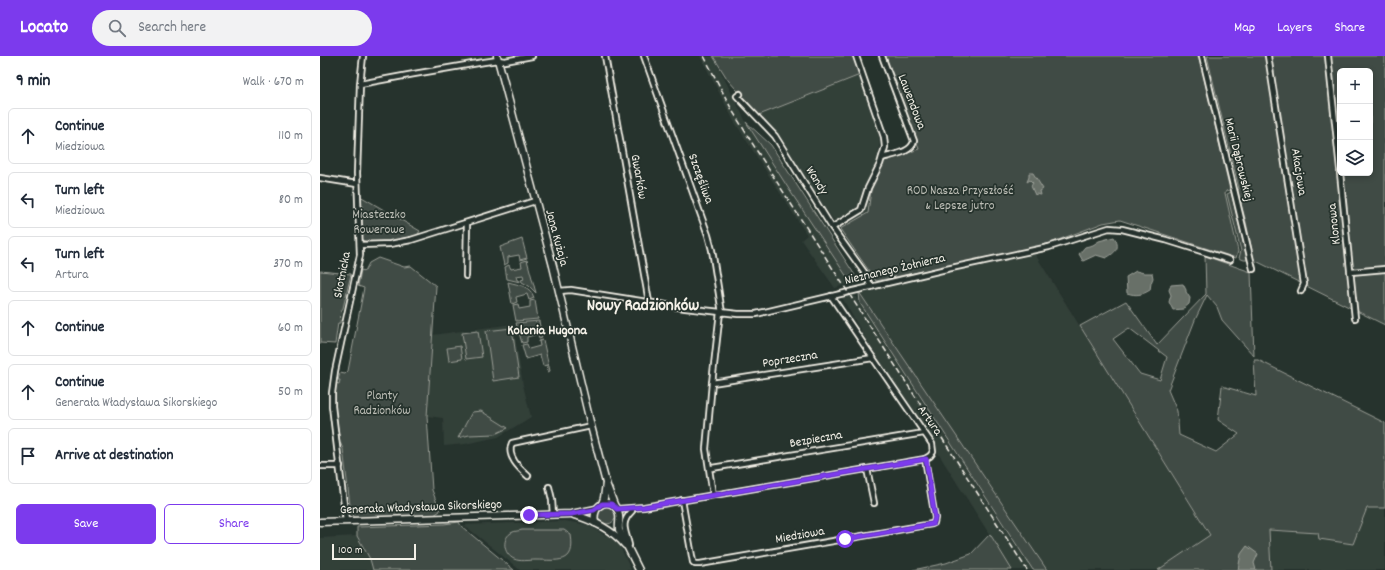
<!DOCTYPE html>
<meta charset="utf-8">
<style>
body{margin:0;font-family:Dekko,sans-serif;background:#f2f2f3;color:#1f2937}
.controls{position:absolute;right:12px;top:12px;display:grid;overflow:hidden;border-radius:6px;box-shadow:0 2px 6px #0003}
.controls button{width:36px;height:36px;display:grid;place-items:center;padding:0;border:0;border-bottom:1px solid #e0e1e3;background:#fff;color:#1f2937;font:20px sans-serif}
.scale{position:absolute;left:12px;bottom:10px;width:84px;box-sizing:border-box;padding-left:4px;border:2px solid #f4f1e8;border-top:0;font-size:11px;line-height:14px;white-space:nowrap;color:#f4f1e8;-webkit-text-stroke:3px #26332d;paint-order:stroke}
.stop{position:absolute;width:12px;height:12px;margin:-9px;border:3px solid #7c3aed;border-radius:50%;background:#fff}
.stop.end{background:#7c3aed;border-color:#fff;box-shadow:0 1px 4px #0008}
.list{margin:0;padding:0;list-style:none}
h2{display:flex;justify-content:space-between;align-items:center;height:52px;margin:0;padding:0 16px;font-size:17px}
h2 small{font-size:13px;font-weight:400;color:#747a83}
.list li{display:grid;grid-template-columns:26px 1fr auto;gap:12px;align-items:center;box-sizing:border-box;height:56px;margin:0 8px 8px;padding:0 8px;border:1px solid #e0e1e3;border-radius:6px}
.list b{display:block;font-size:15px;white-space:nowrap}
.list p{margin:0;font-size:13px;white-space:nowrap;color:#747a83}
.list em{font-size:13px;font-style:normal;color:#747a83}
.actions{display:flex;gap:8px;padding:12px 16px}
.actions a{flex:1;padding:9px 0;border:1px solid #7c3aed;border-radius:6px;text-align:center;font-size:14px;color:#7c3aed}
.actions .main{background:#7c3aed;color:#fff}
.icon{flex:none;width:22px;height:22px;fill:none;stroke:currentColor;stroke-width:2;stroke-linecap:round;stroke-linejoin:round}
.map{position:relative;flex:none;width:1065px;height:514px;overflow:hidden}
header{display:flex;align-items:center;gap:24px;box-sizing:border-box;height:56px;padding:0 20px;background:#7c3aed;color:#fff}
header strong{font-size:19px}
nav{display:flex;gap:22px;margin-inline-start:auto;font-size:14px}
.search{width:280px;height:36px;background:#f2f2f3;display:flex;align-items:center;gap:10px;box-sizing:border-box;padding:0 14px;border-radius:22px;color:#747a83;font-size:15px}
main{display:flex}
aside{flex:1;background:#fff}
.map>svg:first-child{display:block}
.built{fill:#333f39}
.green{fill:#414b45;stroke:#9a9e96;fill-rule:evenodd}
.water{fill:#676f68;stroke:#9fa39b}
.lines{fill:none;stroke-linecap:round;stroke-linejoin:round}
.street-casing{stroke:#f4f1e8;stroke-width:8}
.secondary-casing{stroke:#f4f1e8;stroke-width:9}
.street{stroke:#26332d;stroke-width:4.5}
.secondary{stroke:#26332d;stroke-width:6}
.rail{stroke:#f4f1e8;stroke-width:1.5;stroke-dasharray:6 3;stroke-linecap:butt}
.route{stroke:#7c3aed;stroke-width:5}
.labels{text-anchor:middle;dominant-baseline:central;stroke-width:3.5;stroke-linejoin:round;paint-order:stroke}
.street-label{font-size:13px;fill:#f4f1e8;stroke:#26332d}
.park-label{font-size:13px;fill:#bebfb7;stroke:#26332d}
.neighbourhood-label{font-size:14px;font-weight:bold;fill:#f4f1e8;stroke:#26332d}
.district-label{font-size:17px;font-weight:bold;fill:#f4f1e8;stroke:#26332d}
</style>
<header>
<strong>Locato</strong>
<div class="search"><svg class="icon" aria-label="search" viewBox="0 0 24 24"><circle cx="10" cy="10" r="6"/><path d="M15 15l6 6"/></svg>Search here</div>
<nav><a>Map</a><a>Layers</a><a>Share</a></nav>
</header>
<main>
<aside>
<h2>9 min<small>Walk · 670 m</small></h2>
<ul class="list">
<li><svg class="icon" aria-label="ahead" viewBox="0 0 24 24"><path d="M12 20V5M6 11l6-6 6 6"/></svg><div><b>Continue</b><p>Miedziowa</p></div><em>110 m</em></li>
<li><svg class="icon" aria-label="left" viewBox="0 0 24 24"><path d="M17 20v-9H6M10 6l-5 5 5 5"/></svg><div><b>Turn left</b><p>Miedziowa</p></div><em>80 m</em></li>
<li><svg class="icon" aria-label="left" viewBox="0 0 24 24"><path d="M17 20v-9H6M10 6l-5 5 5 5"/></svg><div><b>Turn left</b><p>Artura</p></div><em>370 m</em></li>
<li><svg class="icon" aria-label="ahead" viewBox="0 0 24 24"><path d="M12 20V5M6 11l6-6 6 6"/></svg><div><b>Continue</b></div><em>60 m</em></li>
<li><svg class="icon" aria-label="ahead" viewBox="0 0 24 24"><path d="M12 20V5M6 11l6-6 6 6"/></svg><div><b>Continue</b><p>Generała Władysława Sikorskiego</p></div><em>50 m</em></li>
<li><svg class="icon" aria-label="arrive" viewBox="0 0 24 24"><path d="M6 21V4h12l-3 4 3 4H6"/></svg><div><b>Arrive at destination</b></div></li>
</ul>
<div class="actions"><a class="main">Save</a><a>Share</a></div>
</aside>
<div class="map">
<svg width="1065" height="514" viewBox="0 0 1065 514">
<rect width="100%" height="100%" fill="#26332d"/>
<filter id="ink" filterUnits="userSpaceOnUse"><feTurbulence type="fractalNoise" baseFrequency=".025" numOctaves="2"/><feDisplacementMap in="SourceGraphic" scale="8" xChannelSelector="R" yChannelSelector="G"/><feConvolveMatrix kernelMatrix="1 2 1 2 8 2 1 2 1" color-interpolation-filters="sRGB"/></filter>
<g filter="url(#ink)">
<g class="built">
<polygon points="380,0 393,0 426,66 472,138 531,227 515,232 481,184 487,179 414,65"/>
<polygon points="540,19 558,73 560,83 558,100 562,106 551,134 548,157 520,173 439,59"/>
<polygon points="715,198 890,480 838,514 727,514 539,236"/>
<polygon points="533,237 684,471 713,514 692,514 544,280 521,240"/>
<polygon points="193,268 203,329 211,361 178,381 145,388 124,390 123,362 107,360 113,279"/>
<polygon points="1047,452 1065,452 1065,514 951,514 948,474 999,477"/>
<polygon points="245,465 269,469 284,479 292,481 299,488 311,514 200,514 144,469"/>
<polygon points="37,480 50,503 53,514 0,514 0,482"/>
</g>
<g class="green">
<polygon points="393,0 533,0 540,19 439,59 408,24"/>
<polygon points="565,0 879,0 910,134 906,135 905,137 918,195 916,202 800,164 783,167 725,189 556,225 520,173 548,157 551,134 562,106 599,93"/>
<path d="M 887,0 L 1065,0 L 1065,269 L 934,204 L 926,166 L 921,148 L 922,147 L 921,144 L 920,144 L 918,134 L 919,133 L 918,129 ZM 1020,15 L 1050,15 L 1050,117 L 1020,117 Z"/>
<polygon points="426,66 451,89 538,224 531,227 472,138"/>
<polygon points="911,136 925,194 927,204 924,204 919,202 921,195 907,138"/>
<polygon points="40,140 100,175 98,178 98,179 67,186 45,185 42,183"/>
<polygon points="202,183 207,202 200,204 199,199 188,201 188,207 184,209 180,191"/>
<path d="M 885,200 L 931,216 L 934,300 L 902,264 L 897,251 L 887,239 L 875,264 L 848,334 L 857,355 L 859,379 L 896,396 L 919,378 L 898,364 L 902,330 L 936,340 L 934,304 L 938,304 L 1065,367 L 1065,452 L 1047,452 L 1033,488 L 999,483 L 998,477 L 949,474 L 951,514 L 838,514 L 890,479 L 760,270 L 806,245 L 837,289 L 886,238 ZM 809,272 L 847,301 L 840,324 L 820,318 L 793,283 Z"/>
<polygon points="58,202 84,211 91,210 116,230 107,360 112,434 120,455 114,459 34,462 34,460 31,457 23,393 20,386 15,353 14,341 16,327 19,328 20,324 18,324 20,317 25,318 28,315 44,232 38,230 41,214 45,215 49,207"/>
<polygon points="207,204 216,237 209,230 202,226 201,224 204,223 203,219 196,220 197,224 199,224 200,226 187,223 185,211 189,209 191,213 202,211 201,206"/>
<polygon points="0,215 31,218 23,252 21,255 20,267 18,267 15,288 0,287"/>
<path d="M 188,226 C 199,229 211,230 214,242 L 209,244 L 207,238 L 196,241 L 197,246 L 192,248 Z"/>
<polygon points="539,236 727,514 713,514 540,247"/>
<polygon points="215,244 218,263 196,265 193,249 198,248 199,253 210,251 210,245"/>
<polygon points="219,265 222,282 219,283 218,278 207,281 207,286 202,287 196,267"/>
<polygon points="192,272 199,321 173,325 166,275"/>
<polygon points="158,275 162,301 146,303 142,277"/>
<polygon points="223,284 230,315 228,316 227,309 223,310 220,299 206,303 202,289 207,288 209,293 220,290 219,285"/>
<polygon points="140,290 142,303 129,305 127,292"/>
<polygon points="161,355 188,372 175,378 149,379 138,382 152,356"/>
<circle cx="287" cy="459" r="9"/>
<polygon points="139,466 141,470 194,514 53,514 50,503 37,480 37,471 124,468"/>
<path d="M 202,474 L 244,474 L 251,479 C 256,509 238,504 215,504 C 209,504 200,506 194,503 C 183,498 181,481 193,476 C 195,475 199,475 202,474 Z"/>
<polygon points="670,478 692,514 593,514 626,507 651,498"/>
</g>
<g class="water">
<polygon points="709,117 713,117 723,133 720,135 721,139 716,138 715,139 711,130 713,127 710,124 707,126 709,121"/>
<path d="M 794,181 C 801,192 796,196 786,202 L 776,199 L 763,205 L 759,198 L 765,191 L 773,189 L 779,185 Z"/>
<path d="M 816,215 L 824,217 L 832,217 L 833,222 L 831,227 L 830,234 C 822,239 816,240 807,237 L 806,221 Z"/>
<polygon points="863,228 866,234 866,236 870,242 869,248 863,253 853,254 849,246 851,239 849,234 851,229"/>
<polygon points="927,490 938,498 934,507 936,514 918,514 921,498"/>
</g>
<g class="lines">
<g class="street-casing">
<g id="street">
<polyline points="285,0 329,246"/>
<polyline points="324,0 388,179 392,194 402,257"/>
<polyline points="882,0 933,213"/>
<polyline points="948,0 984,228 981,235"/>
<polyline points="1008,0 1020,113"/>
<polyline points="40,28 94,18 164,6 178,4 185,5 212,0"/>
<polyline points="420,38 417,40 455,80 511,170 544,216 551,231"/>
<path d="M 562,102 C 571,99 592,97 594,85 L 562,0"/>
<polyline points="1020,117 1035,262"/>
<polyline points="0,122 37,128"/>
<polyline points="513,171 541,154 548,132 560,108 565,91 564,81 536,0"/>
<polyline points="40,189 70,188 91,184 215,145"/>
<polyline points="1031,216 1065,213"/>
<polyline points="146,220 147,167"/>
<polyline points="239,235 251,234 365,252 418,258 436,258 622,214 729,191 789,172 802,173 846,184 910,204"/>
<polyline points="392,327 553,302"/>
<polyline points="0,410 20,410"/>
<polyline points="392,412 604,377"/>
<polyline points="547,413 554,447"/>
<path d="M 208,420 C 199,412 186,400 192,387 L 271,370"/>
<polyline points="229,431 232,444 233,459"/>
<polyline points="393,439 386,393 392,327 400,256"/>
<polyline points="362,444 373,506 375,508 380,508 612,468 614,467 615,462 605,403"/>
<polyline points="297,453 324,451 605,403 610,400 613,396 612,388 553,302 511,240"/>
<polyline points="26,465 12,350 12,337 15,315 40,199 37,117 40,28 43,0"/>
<path d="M 309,489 C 306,475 299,468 312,455"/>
</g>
</g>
<g class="secondary-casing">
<g id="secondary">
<polyline points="177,0 233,210 271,370 286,427 295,451"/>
<polyline points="282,448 284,442 286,427"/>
<path d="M 254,459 C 271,463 294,475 305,489"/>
<polyline points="0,466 251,458 276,453"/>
<path d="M 275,467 C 271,447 291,440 298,455 C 301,461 298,467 299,474 L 319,514"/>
</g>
</g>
<use href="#street" class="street"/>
<use href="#secondary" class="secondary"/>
<polyline class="rail" points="384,0 412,54 437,95 707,514"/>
</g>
</g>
<g class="lines" filter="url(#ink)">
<polyline class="route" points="209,459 251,458 274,454 282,448 291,448 297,453 324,451 606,403 615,462 613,468 525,483"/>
</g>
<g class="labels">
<g class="street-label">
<text transform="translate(591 46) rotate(69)">Lawendowa</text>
<text transform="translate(918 104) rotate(76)">Marii Dąbrowskiej</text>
<text transform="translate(978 116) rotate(81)">Akacjowa</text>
<text transform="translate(318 121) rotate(80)">Gwarków</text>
<text transform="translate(380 123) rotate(70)">Szczęśliwa</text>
<text transform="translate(496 125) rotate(58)">Wandy</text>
<text transform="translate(1015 168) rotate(-96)">Klonowa</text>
<text transform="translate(236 182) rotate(75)">Jana Kużaja</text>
<text transform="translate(575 214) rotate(-13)">Nieznanego Żołnierza</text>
<text transform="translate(23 219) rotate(-79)">Skotnicka</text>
<text transform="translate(470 304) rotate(-9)">Poprzeczna</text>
<text transform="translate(609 365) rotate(55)">Artura</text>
<text transform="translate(496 384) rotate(-10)">Bezpieczna</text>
<text transform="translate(101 452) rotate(-2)">Generała Władysława Sikorskiego</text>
<text transform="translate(480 480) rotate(-10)">Miedziowa</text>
</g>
<g class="park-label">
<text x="640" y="135">ROD Nasza Przyszłość<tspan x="640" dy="15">&amp; Lepsze jutro</tspan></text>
<text x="59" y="159">Miasteczko<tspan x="59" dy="15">Rowerowe</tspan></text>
<text x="62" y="340">Planty<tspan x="62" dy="15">Radzionków</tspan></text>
</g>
<g class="neighbourhood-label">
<text x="227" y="275">Kolonia Hugona</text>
</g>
<g class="district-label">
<text x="323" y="251">Nowy Radzionków</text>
</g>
</g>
</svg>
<div class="controls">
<button>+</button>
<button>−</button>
<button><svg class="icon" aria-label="layers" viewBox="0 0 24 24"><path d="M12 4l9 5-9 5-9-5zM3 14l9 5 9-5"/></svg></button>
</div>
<div class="scale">100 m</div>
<div class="stop" style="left:525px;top:483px"></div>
<div class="stop end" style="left:209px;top:459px"></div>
</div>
</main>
